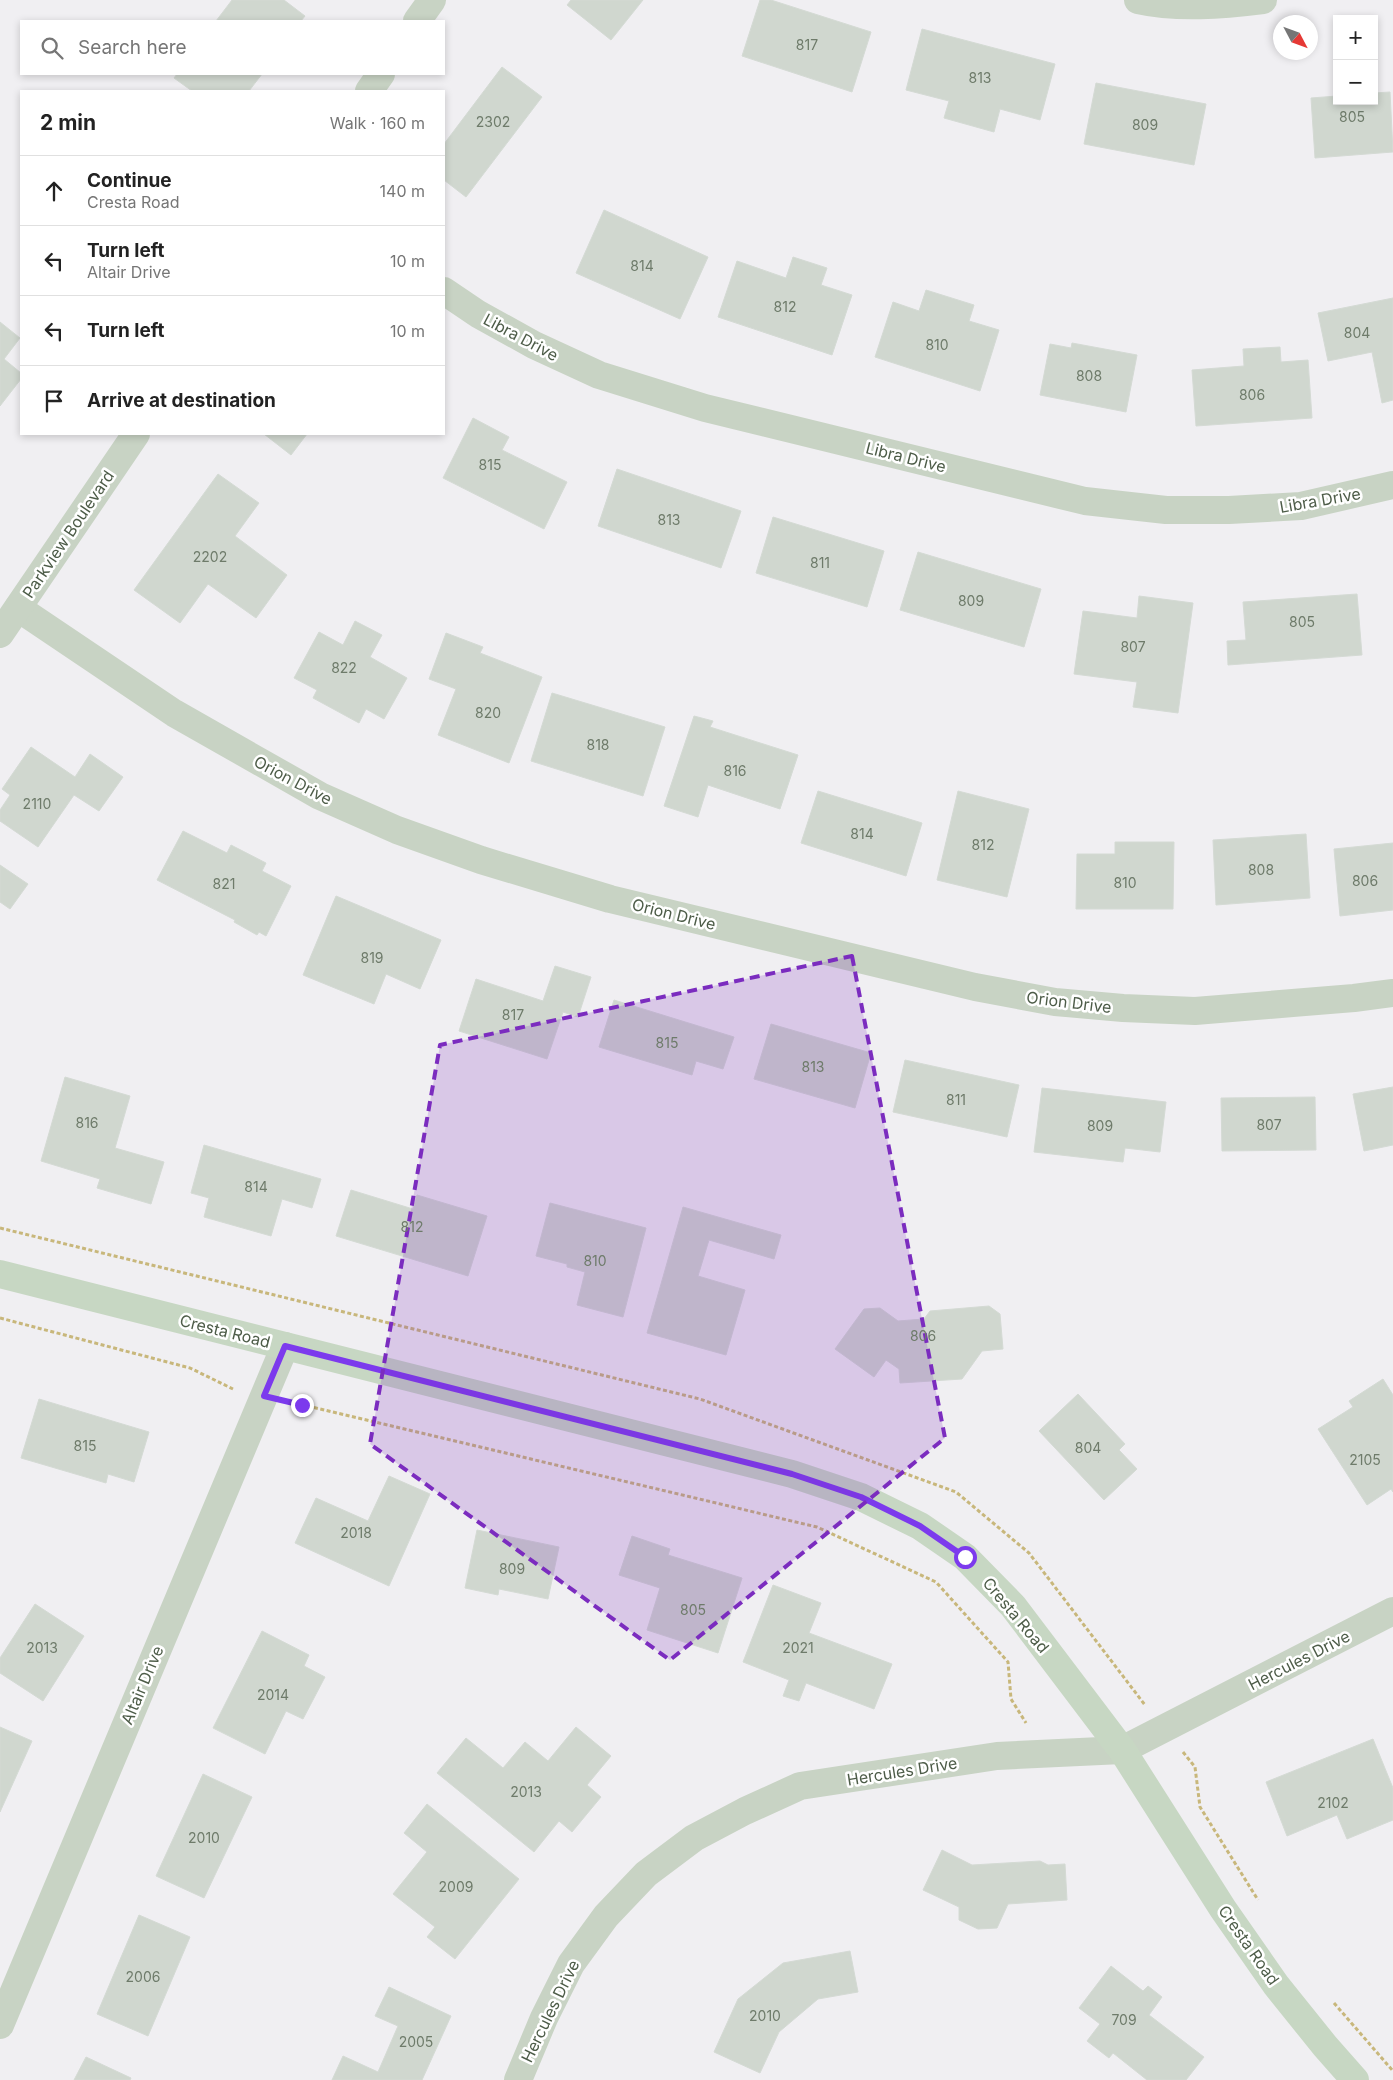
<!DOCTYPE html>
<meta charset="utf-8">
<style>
body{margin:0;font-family:Inter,sans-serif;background:#f2f2f2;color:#222}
.controls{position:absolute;right:15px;top:15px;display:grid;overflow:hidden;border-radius:0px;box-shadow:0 2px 8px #0003}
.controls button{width:45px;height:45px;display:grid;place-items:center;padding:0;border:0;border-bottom:1px solid #e0e0e0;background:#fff;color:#222;font:25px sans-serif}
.compass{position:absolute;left:1273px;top:15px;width:45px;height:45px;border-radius:50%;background:#fff;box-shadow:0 2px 8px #0003;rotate:131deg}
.stop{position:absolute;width:15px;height:15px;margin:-11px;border:4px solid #7c3aed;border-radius:50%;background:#fff}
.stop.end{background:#7c3aed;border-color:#fff;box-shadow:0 1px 5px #0008}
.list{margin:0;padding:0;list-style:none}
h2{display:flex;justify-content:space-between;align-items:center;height:65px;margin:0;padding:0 20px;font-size:21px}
h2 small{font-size:16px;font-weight:400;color:#767676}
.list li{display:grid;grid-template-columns:32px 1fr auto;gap:15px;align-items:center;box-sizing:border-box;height:70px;padding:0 20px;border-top:1px solid #e0e0e0}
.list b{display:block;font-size:19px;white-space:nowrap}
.list p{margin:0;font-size:16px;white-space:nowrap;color:#767676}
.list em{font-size:16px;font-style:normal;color:#767676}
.icon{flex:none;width:28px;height:28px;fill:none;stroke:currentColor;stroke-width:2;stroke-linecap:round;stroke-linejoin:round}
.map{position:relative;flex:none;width:1393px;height:2080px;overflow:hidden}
.search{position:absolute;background:#fff;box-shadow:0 2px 8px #0003;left:20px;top:20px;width:425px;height:55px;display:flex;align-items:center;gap:12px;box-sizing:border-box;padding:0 18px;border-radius:0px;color:#767676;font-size:19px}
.panel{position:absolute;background:#fff;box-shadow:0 2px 8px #0003;left:20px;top:90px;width:425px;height:345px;border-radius:0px}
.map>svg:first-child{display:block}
.building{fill:#d0d7cf;stroke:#d4dad4}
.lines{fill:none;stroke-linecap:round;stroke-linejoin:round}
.path{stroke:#c8b77b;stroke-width:3;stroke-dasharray:4 2.5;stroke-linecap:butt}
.street{stroke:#c8d3c4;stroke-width:28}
.secondary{stroke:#c7d7c3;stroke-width:28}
.route{stroke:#7c3aed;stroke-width:6}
.marked{fill:#7b2cbf;fill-opacity:0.2;stroke:#7b2cbf;stroke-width:4;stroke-dasharray:10 6;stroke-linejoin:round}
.labels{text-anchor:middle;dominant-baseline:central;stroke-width:5;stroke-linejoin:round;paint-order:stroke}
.number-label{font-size:14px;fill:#6e7b6a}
.street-label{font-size:16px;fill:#4d5c48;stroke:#fff}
</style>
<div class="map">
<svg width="1393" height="2080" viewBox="0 0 1393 2080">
<rect width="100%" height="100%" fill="#f0eff2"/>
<g class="building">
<polygon points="232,0 284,0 305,16 301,21 216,21"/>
<polygon points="571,0 643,0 611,40 567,5"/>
<polygon points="760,0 771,0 871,32 852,92 742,56"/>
<polygon points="922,29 1055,64 1040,120 1000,109 994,132 944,118 949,101 906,90"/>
<polygon points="502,67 542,97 466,197 444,180 444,144"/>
<polygon points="177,74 262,74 249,91 192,91 174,78"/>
<polygon points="1096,83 1206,104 1194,165 1084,144"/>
<polygon points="1390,92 1393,152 1315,158 1311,98 1337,96 1337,101 1374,101 1374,93"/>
<polygon points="604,210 708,257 680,319 576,273"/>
<polygon points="793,257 827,268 821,285 852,295 832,355 718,317 737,261 786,278"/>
<polygon points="926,290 974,305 969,321 999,330 980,391 875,357 893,302 919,311"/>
<polygon points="1393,298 1393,400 1382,403 1372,352 1328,361 1318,313"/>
<polygon points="0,322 20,338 4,359 21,373 21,379 0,406"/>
<polygon points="1072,343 1137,355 1126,412 1040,395 1050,344 1071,348"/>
<polygon points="1280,347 1281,362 1308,360 1312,418 1196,426 1192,370 1244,366 1243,349"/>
<polygon points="473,418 509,437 502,450 567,482 544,529 443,478"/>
<polygon points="264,434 307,434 291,455"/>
<polygon points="617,469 741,511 721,568 598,526"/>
<polygon points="218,474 259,503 235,536 287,575 256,618 208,584 180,623 134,590"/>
<polygon points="773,517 884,551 867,607 756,573"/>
<polygon points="918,552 1041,589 1024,647 900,610"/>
<polygon points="1357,594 1362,655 1228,665 1227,641 1246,640 1243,602"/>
<polygon points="1139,596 1193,603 1178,713 1133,707 1137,682 1074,674 1083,611 1137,618"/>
<polygon points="355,621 382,635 370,657 407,678 384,719 366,709 359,723 313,698 317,690 294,678 319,632 343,645"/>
<polygon points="446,633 483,647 480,653 542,677 509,763 438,735 456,689 429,679"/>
<polygon points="552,693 665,727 643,796 531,761"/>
<polygon points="694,716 713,721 710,727 798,755 780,809 708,785 698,817 664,806"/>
<polygon points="31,747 75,777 90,754 123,777 99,811 74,795 38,847 0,821 0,810 10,795 2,789"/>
<polygon points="818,791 922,823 906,876 801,843"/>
<polygon points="958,791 1029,809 1007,897 937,880"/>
<polygon points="183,831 227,853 231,845 266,863 262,871 291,886 266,936 259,932 257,935 234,922 235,920 157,880"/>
<polygon points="1306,834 1310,898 1216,905 1213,840"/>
<polygon points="1115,842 1174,842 1173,909 1076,909 1077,854 1115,854"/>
<polygon points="1393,843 1393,910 1340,916 1334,849"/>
<polygon points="0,865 28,884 10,909 0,902"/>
<polygon points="336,896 441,940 420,989 386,974 374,1004 303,975"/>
<polygon points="555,966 591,977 578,1017 563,1012 547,1059 459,1031 476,979 543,1001"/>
<polygon points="614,1000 734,1037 723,1069 696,1061 692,1075 599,1047"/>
<polygon points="771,1024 871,1053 855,1108 754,1079"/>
<polygon points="905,1060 1019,1085 1007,1137 893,1112"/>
<polygon points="65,1077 130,1096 115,1148 164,1162 151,1204 97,1188 100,1179 41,1161"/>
<polygon points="1393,1087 1393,1145 1364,1151 1353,1094"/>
<polygon points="1042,1088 1166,1102 1160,1152 1125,1148 1123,1162 1034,1152"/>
<polygon points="1315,1097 1316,1150 1222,1151 1221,1098"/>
<polygon points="204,1145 321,1179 312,1208 282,1199 271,1236 204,1217 209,1198 191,1193"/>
<polygon points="351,1190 413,1209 417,1195 487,1216 468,1276 336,1236"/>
<polygon points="550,1203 646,1228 623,1317 577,1305 585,1272 567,1267 567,1264 536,1256"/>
<polygon points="683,1207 781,1235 774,1259 709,1240 698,1276 745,1290 726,1355 647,1333"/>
<polygon points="989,1306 1000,1314 1003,1349 982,1351 962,1379 900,1383 899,1369 886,1360 874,1377 835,1349 864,1309 880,1308 898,1321 924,1319 930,1311"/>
<polygon points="1383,1379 1393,1395 1393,1492 1391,1489 1367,1505 1318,1429 1353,1407 1349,1401"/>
<polygon points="1078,1394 1125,1444 1119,1450 1137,1469 1104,1500 1039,1431"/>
<polygon points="39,1399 149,1432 134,1482 108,1474 106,1483 21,1458"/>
<polygon points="389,1476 430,1494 389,1586 295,1543 316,1498 368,1521"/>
<polygon points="477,1530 559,1547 548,1599 499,1589 498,1595 465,1588"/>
<polygon points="632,1536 670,1549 668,1555 742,1578 718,1653 647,1630 660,1588 619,1575"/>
<polygon points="773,1585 821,1603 809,1633 892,1664 874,1709 806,1683 799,1701 783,1696 789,1680 743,1662"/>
<polygon points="35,1604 84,1636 43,1701 0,1673 0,1658"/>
<polygon points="262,1631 309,1655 304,1666 325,1677 303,1719 286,1711 265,1754 213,1728"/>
<polygon points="0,1727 32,1741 0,1812"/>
<polygon points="576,1727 611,1756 587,1785 601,1797 572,1832 559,1821 534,1852 437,1773 466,1738 503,1768 525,1742 548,1761"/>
<polygon points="1373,1739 1393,1788 1393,1820 1347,1839 1337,1815 1287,1836 1266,1782"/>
<polygon points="203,1774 252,1797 204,1898 156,1876"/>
<polygon points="427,1804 519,1879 455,1959 427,1937 435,1927 393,1894 427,1852 404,1833"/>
<polygon points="942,1850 972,1865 1040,1861 1048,1865 1065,1864 1067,1900 1008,1904 997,1928 978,1929 959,1920 959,1907 923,1890"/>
<polygon points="139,1915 190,1937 148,2036 97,2014"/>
<polygon points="850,1951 858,1992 818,1999 779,2032 760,2073 714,2052 738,1999 783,1963"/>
<polygon points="1111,1966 1143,1991 1148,1986 1162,1997 1149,2015 1204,2057 1186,2080 1147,2080 1113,2053 1109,2058 1087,2041 1100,2024 1079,2008"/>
<polygon points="389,1987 451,2016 422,2080 332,2080 343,2056 378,2072 398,2026 375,2016"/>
<polygon points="86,2057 131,2078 130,2080 74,2080"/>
</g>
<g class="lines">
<g class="path">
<polyline points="0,1228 700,1399 956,1492 1029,1553 1145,1705"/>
<polyline points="0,1318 190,1368 233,1389"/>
<polyline points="295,1403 817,1527 936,1582 1008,1662 1011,1699 1026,1723"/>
<polyline points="1183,1752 1195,1767 1200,1807 1258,1900"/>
<polyline points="1334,2003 1393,2071"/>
</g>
<g class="street">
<path d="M 1138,0 C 1178,9 1223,5 1263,0"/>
<polyline points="417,21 432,0"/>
<polyline points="369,91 381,74"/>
<polyline points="444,291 478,314 534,345 599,375 705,408 1085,501 1166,510 1229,510 1301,506 1393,485"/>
<polyline points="18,608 174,713 320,796 397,830 481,860 610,899 975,987 1055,1002 1123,1008 1195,1011 1354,998 1393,993"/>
<polyline points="0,634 136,434"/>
<polyline points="0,2025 285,1346"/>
<polyline points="518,2080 544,2018 571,1964 606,1916 646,1874 694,1838 745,1811 800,1786 997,1756 1122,1750 1393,1611"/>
</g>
<polyline class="secondary" points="0,1274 792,1474 861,1497 920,1526 965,1557 1013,1606 1122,1750 1223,1909 1276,1985 1325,2046 1355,2080"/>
</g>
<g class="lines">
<polyline class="route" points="302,1405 264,1396 285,1346 792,1474 861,1497 920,1526 965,1557"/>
</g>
<path class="marked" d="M 852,956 L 945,1438 L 670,1660 L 370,1444 L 440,1045 Z"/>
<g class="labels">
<g class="number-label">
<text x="807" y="44">817</text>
<text x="980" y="77">813</text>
<text x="1352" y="116">805</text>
<text x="493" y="121">2302</text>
<text x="1145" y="124">809</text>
<text x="642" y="265">814</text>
<text x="785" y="306">812</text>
<text x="1357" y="332">804</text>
<text x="937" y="344">810</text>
<text x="1089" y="375">808</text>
<text x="1252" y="394">806</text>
<text x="490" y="464">815</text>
<text x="669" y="519">813</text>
<text x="210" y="556">2202</text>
<text x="820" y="562">811</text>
<text x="971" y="600">809</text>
<text x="1302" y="621">805</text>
<text x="1133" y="646">807</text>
<text x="344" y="667">822</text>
<text x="488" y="712">820</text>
<text x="598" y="744">818</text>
<text x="735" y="770">816</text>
<text x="37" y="803">2110</text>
<text x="862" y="833">814</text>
<text x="983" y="844">812</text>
<text x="1261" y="869">808</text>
<text x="1365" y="880">806</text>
<text x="1125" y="882">810</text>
<text x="224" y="883">821</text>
<text x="372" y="957">819</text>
<text x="513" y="1014">817</text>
<text x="667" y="1042">815</text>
<text x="813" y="1066">813</text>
<text x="956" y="1099">811</text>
<text x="87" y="1122">816</text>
<text x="1269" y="1124">807</text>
<text x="1100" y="1125">809</text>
<text x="256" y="1186">814</text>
<text x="412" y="1226">812</text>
<text x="595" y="1260">810</text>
<text x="923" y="1335">806</text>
<text x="85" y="1445">815</text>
<text x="1088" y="1447">804</text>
<text x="1365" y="1459">2105</text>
<text x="356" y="1532">2018</text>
<text x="512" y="1568">809</text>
<text x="693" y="1609">805</text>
<text x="42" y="1647">2013</text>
<text x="798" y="1647">2021</text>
<text x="273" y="1694">2014</text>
<text x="526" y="1791">2013</text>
<text x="1333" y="1802">2102</text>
<text x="204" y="1837">2010</text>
<text x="456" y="1886">2009</text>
<text x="143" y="1976">2006</text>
<text x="765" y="2015">2010</text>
<text x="1124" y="2019">709</text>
<text x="416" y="2041">2005</text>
</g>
<g class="street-label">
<text transform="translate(521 337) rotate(28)">Libra Drive</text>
<text transform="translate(906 457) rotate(14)">Libra Drive</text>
<text transform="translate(1320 500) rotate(-10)">Libra Drive</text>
<text transform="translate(68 534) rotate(-56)">Parkview Boulevard</text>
<text transform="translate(293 780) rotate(28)">Orion Drive</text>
<text transform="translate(674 914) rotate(14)">Orion Drive</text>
<text transform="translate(1069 1002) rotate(7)">Orion Drive</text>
<text transform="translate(225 1331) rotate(14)">Cresta Road</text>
<text transform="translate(1016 1615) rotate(50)">Cresta Road</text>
<text transform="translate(1299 1660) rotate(-27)">Hercules Drive</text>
<text transform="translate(142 1685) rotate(-67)">Altair Drive</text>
<text transform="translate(902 1771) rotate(-9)">Hercules Drive</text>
<text transform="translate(1249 1945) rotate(55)">Cresta Road</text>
<text transform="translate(550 2011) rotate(-64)">Hercules Drive</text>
</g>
</g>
</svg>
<div class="controls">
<button>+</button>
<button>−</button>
</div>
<svg class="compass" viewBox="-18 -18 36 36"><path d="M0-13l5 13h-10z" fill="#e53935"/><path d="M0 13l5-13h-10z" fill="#767676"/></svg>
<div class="stop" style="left:965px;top:1557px"></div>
<div class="stop end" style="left:302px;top:1405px"></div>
<div class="search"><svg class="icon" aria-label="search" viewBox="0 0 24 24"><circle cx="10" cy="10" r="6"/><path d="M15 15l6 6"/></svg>Search here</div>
<section class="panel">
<h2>2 min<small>Walk · 160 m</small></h2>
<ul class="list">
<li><svg class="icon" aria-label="ahead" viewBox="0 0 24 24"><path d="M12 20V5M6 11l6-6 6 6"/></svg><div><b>Continue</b><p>Cresta Road</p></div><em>140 m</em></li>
<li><svg class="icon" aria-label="left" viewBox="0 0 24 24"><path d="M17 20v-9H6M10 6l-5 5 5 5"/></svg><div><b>Turn left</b><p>Altair Drive</p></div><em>10 m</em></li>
<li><svg class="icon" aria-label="left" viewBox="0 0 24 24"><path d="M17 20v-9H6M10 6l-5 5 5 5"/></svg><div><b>Turn left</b></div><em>10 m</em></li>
<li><svg class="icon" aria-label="arrive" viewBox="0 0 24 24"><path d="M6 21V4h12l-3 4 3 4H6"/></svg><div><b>Arrive at destination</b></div></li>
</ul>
</section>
</div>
